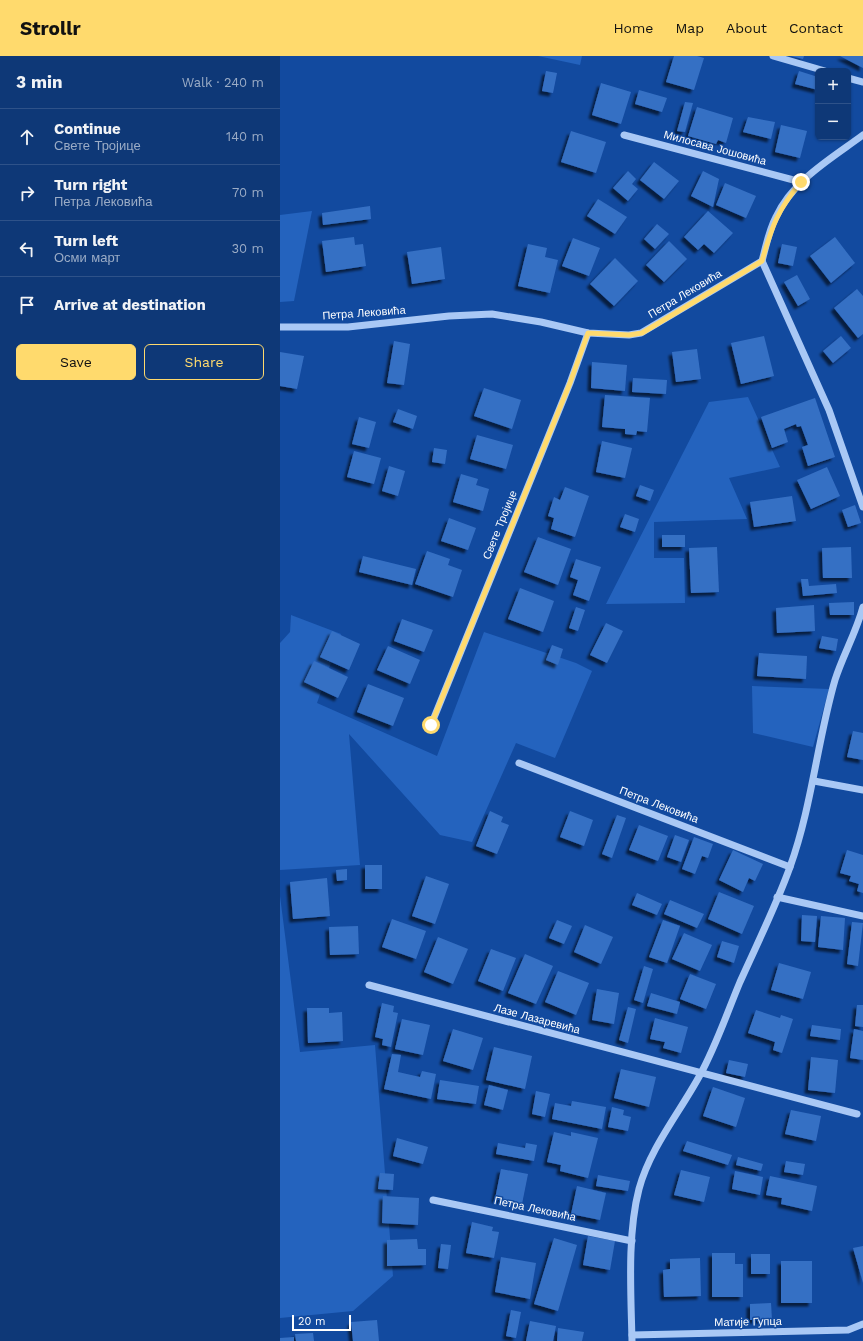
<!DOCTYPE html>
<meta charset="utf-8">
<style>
body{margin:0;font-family:"Work Sans",sans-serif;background:#1c437f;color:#f1f3f6}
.controls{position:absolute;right:12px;top:12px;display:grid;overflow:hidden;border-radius:6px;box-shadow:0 1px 3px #0004}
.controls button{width:36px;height:36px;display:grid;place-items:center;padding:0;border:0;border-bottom:1px solid #2e5289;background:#0e3877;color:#f1f3f6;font:20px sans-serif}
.scale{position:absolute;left:12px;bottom:10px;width:59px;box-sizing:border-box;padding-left:4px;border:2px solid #fff;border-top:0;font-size:11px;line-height:14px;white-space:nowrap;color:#fff;-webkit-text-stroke:3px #124a9f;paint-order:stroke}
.stop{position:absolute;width:12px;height:12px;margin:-9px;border:3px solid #ffda6d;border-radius:50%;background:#fff}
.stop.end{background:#ffda6d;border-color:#fff;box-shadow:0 1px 4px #0008}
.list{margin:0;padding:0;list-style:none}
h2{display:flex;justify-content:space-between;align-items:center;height:52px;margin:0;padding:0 16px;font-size:17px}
h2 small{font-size:13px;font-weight:400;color:#9bacc6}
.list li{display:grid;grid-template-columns:26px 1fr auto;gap:12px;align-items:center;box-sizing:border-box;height:56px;padding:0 16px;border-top:1px solid #2e5289}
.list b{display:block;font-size:15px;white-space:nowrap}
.list p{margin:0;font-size:13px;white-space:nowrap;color:#9bacc6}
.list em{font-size:13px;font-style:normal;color:#9bacc6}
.actions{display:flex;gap:8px;padding:12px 16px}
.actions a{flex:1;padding:9px 0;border:1px solid #ffda6d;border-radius:6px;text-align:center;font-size:14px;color:#ffda6d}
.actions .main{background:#ffda6d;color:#111}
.icon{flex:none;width:22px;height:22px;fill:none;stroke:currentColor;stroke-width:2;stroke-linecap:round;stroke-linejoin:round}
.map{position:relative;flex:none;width:583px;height:1285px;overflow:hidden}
header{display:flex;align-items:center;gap:24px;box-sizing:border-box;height:56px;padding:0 20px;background:#ffda6d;color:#111}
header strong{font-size:19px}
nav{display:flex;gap:22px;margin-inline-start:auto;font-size:14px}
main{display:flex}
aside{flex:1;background:#0e3877}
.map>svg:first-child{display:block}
.green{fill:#2463be}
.building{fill:#3670c4;filter:url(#shadow)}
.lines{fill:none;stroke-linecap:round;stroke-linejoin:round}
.minor{stroke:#a9c8f5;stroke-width:7}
.route{stroke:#ffda6d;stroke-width:5}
.labels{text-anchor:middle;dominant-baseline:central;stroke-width:3;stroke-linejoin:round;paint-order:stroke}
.street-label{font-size:11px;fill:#fff;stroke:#124a9f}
</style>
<header>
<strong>Strollr</strong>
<nav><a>Home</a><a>Map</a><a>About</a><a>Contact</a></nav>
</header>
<main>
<aside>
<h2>3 min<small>Walk · 240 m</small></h2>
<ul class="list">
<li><svg class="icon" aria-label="ahead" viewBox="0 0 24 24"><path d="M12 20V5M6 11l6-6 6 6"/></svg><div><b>Continue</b><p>Свете Тројице</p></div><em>140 m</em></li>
<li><svg class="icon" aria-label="right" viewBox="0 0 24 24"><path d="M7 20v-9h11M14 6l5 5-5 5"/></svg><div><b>Turn right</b><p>Петра Лековића</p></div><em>70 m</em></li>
<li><svg class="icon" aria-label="left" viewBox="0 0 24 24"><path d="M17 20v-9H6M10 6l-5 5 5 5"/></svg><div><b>Turn left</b><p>Осми март</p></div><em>30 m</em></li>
<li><svg class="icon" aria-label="arrive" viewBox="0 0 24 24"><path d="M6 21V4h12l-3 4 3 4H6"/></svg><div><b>Arrive at destination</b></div></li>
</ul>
<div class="actions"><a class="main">Save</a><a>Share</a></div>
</aside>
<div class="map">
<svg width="583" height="1285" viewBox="0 0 583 1285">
<defs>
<filter id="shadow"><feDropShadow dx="-3.5" dy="3.5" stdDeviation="1" flood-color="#0009"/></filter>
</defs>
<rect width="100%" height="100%" fill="#124a9f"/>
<g class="green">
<polygon points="258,0 302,0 300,9"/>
<polygon points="32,155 14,245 0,246 0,159"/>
<polygon points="468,341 500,411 449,422 467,463 374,466 374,502 404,502 405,547 326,548 429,346"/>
<polygon points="11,559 61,578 37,647 157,700 204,576 296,607 312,615 275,702 236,687 192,786 160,779 69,678 80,809 0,814 0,587 10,576"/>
<polygon points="472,630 549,633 533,691 473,677"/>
<polygon points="0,840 20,996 95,989 113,1220 73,1255 0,1262"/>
</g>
<g class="building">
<polygon points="394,0 417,0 424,2 414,34 386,26"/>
<polygon points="511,0 524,0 523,3"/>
<polygon points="560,0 583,0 583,12"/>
<polygon points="266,15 277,17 273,37 262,35"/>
<polygon points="519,15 538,21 538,34 515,28"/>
<polygon points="321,27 351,36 341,68 312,59"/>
<polygon points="359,34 387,42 382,56 355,48"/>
<polygon points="405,46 413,47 405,76 397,75"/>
<polygon points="417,51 453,62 446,87 438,84 436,88 408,80"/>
<polygon points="468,61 495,66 491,83 463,76"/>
<polygon points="501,69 527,75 520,102 495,96"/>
<polygon points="291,75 326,86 316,117 281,106"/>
<polygon points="374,106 399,125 384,143 360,124"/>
<polygon points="348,115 356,123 352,128 358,133 348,145 333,132"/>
<polygon points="423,115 439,123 433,151 411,140"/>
<polygon points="445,127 476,140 466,162 436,149"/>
<polygon points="318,143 347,161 335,178 307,160"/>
<polygon points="90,150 91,163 43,169 42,157"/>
<polygon points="428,155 453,177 434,197 424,188 418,194 404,181"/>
<polygon points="377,168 389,178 375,193 364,183"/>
<polygon points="74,181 75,189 83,188 86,210 46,216 42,185"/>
<polygon points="555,181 575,207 551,227 530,200"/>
<polygon points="293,182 320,192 309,220 282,210"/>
<polygon points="389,185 407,203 384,226 366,209"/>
<polygon points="248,188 267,192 265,201 278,204 270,237 238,230"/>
<polygon points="502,188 517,191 513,210 498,207"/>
<polygon points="161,191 165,223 132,228 127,196"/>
<polygon points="335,202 358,225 334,250 310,228"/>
<polygon points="517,219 530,243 518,250 504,226"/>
<polygon points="577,233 583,240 583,278 578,282 554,252"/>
<polygon points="484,280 494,320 461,328 451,287"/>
<polygon points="561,280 571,292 553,307 543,295"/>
<polygon points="114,285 130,288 124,329 107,327"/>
<polygon points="417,293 421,323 396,326 392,296"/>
<polygon points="0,296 24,300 17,333 0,330"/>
<polygon points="312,306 347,309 345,335 311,332"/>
<polygon points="353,322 387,324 386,338 352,336"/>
<polygon points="204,332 241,344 232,373 194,360"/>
<polygon points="325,339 370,342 367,376 357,375 356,379 345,378 345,373 322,371"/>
<polygon points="535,342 555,401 528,410 522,391 528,389 521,370 517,371 516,368 504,373 508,386 492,392 481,361"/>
<polygon points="118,353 137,360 133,373 113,366"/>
<polygon points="79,361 96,366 89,392 72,388"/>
<polygon points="197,379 233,389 226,413 190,403"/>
<polygon points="322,385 352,392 345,422 316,416"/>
<polygon points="154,392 167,394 165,408 152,406"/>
<polygon points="74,395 101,402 94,428 67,421"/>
<polygon points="109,410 125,415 118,440 102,435"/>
<polygon points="547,411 560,440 531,453 517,424"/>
<polygon points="181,418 198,423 196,429 209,433 203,455 173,446"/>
<polygon points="360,429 374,434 370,445 356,440"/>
<polygon points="285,431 309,440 295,481 271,473 274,462 268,460 274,441 280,444"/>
<polygon points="512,440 516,465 474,471 470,446"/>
<polygon points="575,449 581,467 568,471 562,454"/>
<polygon points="345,458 359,463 355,476 340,471"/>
<polygon points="169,462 196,472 188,494 161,485"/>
<rect x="382" y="479" width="23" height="12"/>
<polygon points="258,481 291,493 278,529 244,516"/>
<polygon points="437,491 439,536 411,537 409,492"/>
<polygon points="571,491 572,522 543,522 542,492"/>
<polygon points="147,495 170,503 168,509 182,514 173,541 135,528"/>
<polygon points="83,500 136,513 132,529 79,516"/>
<polygon points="296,503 321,511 309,545 293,539 298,524 290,521"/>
<polygon points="521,523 528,523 529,530 556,528 557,537 523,540"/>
<polygon points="240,532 274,545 263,576 228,563"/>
<polygon points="574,546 574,559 550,559 549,547"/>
<polygon points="534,549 535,575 497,577 496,552"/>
<polygon points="296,551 305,554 298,575 289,572"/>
<polygon points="122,563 153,574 144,596 114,585"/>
<polygon points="326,567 343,575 327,607 310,599"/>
<polygon points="52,575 80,588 69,614 40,601"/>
<polygon points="542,580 558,583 556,595 539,592"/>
<polygon points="272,589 283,593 278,609 266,604"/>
<polygon points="108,590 140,604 130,628 97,614"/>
<polygon points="479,597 527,600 526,623 477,620"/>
<polygon points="34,605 68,621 58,642 24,626"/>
<polygon points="88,628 124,642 113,670 77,656"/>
<polygon points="573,675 583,677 583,704 567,701"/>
<polygon points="210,755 223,761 221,766 229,769 217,798 196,790"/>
<polygon points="290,755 313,764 304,790 280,781"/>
<polygon points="337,759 346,762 332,802 322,798"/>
<polygon points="359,769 388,780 378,805 349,794"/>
<polygon points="395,779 409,784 401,806 387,801"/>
<polygon points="414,781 433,788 428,802 422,800 415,818 402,813"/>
<polygon points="453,794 483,808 475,825 469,822 463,836 439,824"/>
<polygon points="567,794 583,799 583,837 577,835 579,828 569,825 571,820 560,817"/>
<rect x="85" y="809" width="17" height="24"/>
<polygon points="67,813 67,824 57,825 56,814"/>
<polygon points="146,820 169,828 155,868 132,860"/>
<polygon points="47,822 50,860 13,863 10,826"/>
<polygon points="439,836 474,850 462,878 428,863"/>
<polygon points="357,837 382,848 377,859 352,849"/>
<polygon points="390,844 424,858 417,872 384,858"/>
<polygon points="522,859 537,860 535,886 521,885"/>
<polygon points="541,860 565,862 563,894 538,891"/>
<polygon points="112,863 146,875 136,903 102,891"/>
<polygon points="277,864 292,870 284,888 269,882"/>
<polygon points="383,864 400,870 387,907 369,901"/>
<polygon points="572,866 583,867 578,910 567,908"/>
<polygon points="305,869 333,881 321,908 294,896"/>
<polygon points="78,870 79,898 50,899 49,871"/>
<polygon points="404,877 432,889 420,915 392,903"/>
<polygon points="158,881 188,893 173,928 144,916"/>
<polygon points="442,885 459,890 454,907 437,901"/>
<polygon points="211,893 236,902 223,935 198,925"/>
<polygon points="245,898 273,910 256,948 228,937"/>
<polygon points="499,907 531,916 523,943 491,934"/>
<polygon points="364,910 373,913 363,947 354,944"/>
<polygon points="278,915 309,927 296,959 265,946"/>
<polygon points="410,918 436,928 426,953 400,943"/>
<polygon points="317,933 339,937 334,968 312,964"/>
<polygon points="371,937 400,946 397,958 367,950"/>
<polygon points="102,947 114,950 113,956 118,957 111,991 102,989 103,983 95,981"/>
<polygon points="577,949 583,949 583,971 575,970"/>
<polygon points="348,951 356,953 348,987 339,984"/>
<polygon points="27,952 49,952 49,957 62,956 63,985 28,987"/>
<polygon points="476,954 500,962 501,959 513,963 502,997 493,994 495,986 468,977"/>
<polygon points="375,962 408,971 401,997 383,992 385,986 370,983"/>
<polygon points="122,963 150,969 143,999 115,993"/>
<polygon points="532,969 561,973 560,984 530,980"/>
<polygon points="173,973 203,982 193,1014 163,1005"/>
<polygon points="574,973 583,975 583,1004 570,1002"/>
<polygon points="214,991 252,1000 245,1033 206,1024"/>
<polygon points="112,998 121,999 118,1016 140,1021 142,1015 156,1018 151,1043 104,1033"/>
<polygon points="531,1001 558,1004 555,1037 528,1034"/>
<polygon points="449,1004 468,1008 465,1021 446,1017"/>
<polygon points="341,1013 376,1021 369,1051 334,1042"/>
<polygon points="160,1024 199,1030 196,1048 157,1043"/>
<polygon points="209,1029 228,1034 223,1054 204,1049"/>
<polygon points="433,1031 465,1042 456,1071 423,1060"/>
<polygon points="256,1035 270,1038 265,1061 252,1058"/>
<polygon points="292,1045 326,1051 322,1073 272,1063 275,1047 291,1050"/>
<polygon points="332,1051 344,1054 343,1059 351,1061 348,1075 328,1071"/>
<polygon points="511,1054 541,1060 536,1085 505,1078"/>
<polygon points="274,1076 291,1080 291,1076 318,1082 308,1122 280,1115 281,1109 267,1106"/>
<polygon points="117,1082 148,1091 143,1108 113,1100"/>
<polygon points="407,1085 452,1099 448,1109 403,1095"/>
<polygon points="218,1087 245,1092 246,1087 257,1089 254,1105 216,1098"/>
<polygon points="458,1101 483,1108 481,1115 456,1109"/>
<polygon points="506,1105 525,1108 523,1119 504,1116"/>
<polygon points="221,1113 248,1118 242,1148 215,1143"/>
<polygon points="401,1114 430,1121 424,1146 394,1139"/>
<polygon points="455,1115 483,1121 480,1139 452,1133"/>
<polygon points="100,1117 114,1118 113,1134 98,1133"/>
<polygon points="318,1119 350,1125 348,1135 316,1130"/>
<polygon points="490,1120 537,1130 532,1155 501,1148 502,1142 486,1139"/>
<polygon points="297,1130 326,1137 320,1164 291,1158"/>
<polygon points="103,1140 139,1142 138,1169 102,1167"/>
<polygon points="192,1166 213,1171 212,1175 219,1176 214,1202 186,1197"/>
<polygon points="308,1180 335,1185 330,1214 303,1209"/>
<polygon points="274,1182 297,1189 278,1255 254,1248"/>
<polygon points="137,1183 138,1193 146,1193 146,1209 107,1210 107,1184"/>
<polygon points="161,1188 171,1189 168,1213 158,1212"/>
<polygon points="583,1190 583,1227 573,1192"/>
<polygon points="432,1197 455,1197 455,1208 463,1208 463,1241 432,1241"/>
<rect x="471" y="1198" width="19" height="20"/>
<polygon points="221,1201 256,1207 250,1243 215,1236"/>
<polygon points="420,1202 421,1240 384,1241 383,1214 390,1213 390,1203"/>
<rect x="501" y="1205" width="31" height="42"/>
<polygon points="491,1247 492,1264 470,1264 470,1248"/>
<polygon points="231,1254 241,1256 236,1282 226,1280"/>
<polygon points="97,1264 99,1285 73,1285 71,1266"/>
<polygon points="250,1265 276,1270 273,1285 246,1285"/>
<polygon points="278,1272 304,1276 302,1285 277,1285"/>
<polygon points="33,1277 34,1285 16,1285 15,1278"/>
<polygon points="14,1281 14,1285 0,1285 0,1282"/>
</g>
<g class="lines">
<g class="minor">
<polyline points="493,0 545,15"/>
<polyline points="568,22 583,26"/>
<polyline points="344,79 521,126"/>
<polyline points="482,205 549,354 583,451"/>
<path d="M 482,205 C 486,190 489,174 496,161 C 513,124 552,102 583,79"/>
<polyline points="0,271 68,271 169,260 212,258 261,266 308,277 349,279 361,277 482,205"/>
<polyline points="151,669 290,327 308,277"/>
<polyline points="239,707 510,811"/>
<polyline points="534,725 583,734"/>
<polyline points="497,841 583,860"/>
<polyline points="89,929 577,1058"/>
<polyline points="153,1144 352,1185"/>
<polyline points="352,1279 568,1274 583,1268"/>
<path d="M 352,1285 C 351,1237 347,1179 359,1133 C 370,1092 400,1056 420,1019 C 436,990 447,957 460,926 C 477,888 496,850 510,811 C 532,750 537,686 555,624 C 563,599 576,577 583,551"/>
</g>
</g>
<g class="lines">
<path class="route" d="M 151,669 L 290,327 L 308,277 L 349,279 L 362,277 L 482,205 C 492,170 497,155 521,126"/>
</g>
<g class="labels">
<g class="street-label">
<text transform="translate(435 92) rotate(15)">Милосава Јошовића</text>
<text transform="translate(405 238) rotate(-31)">Петра Лековића</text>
<text transform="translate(84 257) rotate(-4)">Петра Лековића</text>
<text transform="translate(220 469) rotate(-68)">Свете Тројице</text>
<text transform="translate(379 749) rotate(21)">Петра Лековића</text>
<text transform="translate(257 963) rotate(15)">Лазе Лазаревића</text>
<text transform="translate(255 1153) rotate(12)">Петра Лековића</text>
<text transform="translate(468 1266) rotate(-1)">Матије Гупца</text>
</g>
</g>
</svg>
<div class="controls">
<button>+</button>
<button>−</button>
</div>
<div class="scale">20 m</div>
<div class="stop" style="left:151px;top:669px"></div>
<div class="stop end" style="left:521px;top:126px"></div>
</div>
</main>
